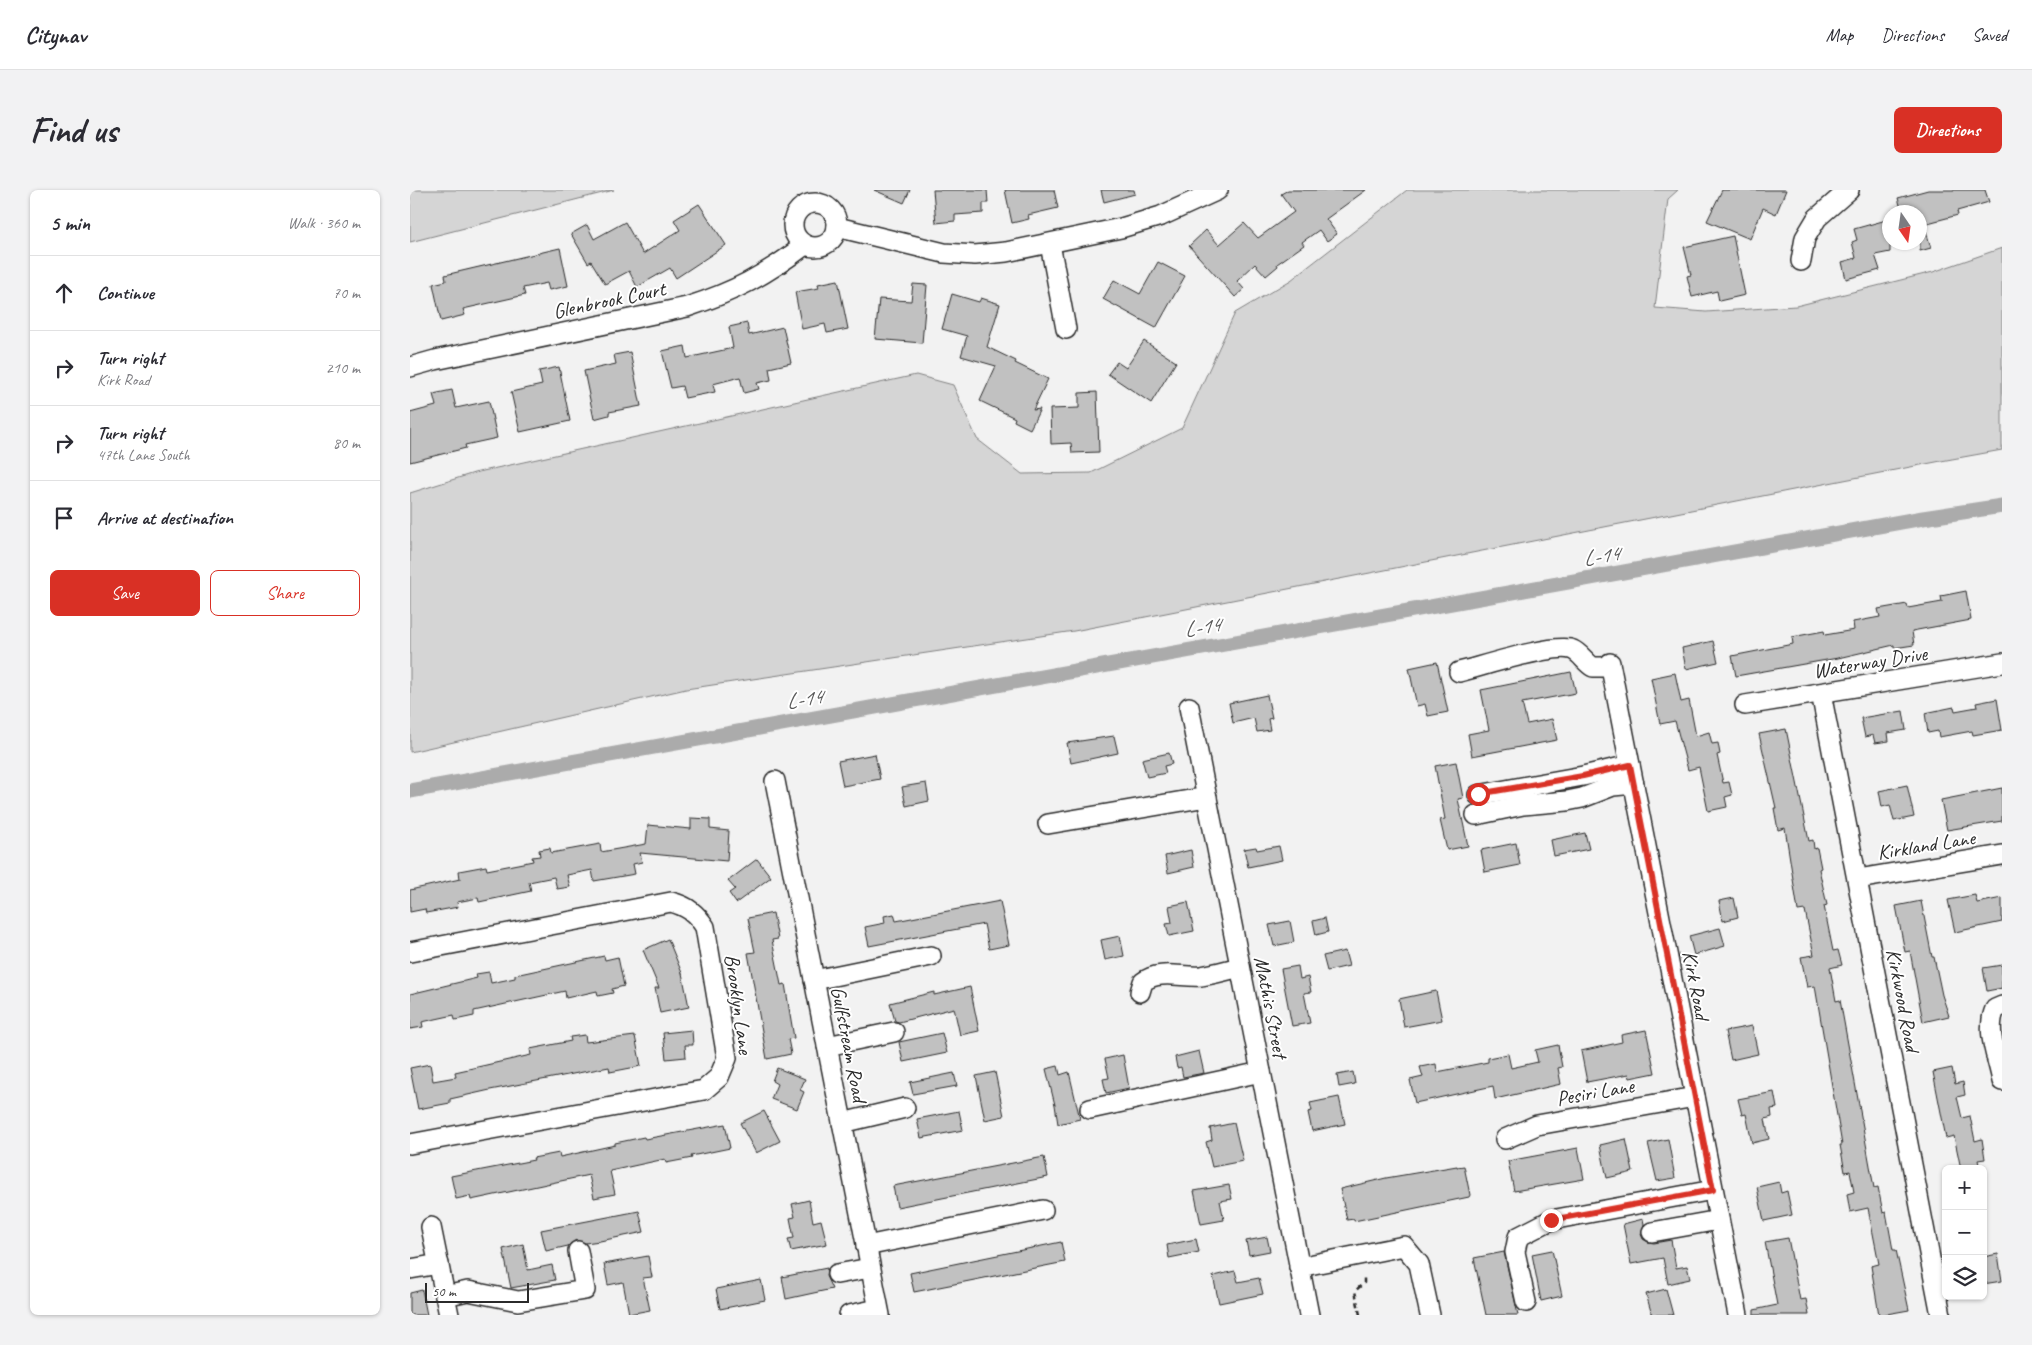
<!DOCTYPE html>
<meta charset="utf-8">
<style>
body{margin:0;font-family:Caveat,sans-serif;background:#f2f2f3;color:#2b2b33}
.controls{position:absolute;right:15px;bottom:15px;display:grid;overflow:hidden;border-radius:8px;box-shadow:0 1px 4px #0004}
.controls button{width:45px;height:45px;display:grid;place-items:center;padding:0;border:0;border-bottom:1px solid #e1e1e2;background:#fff;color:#2b2b33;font:25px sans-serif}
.compass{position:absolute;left:1472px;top:15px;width:45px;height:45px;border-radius:50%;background:#fff;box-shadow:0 1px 4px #0004;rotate:167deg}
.scale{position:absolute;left:15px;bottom:12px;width:104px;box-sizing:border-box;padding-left:5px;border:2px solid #2b2b2b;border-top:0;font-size:14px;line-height:18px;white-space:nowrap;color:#2b2b2b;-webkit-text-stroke:4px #fff;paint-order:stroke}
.stop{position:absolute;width:15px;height:15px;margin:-11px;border:4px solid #d93025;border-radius:50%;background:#fff}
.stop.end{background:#d93025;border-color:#fff;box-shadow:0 1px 5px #0008}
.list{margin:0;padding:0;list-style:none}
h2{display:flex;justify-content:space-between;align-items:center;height:65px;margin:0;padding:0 20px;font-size:21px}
h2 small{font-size:16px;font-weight:400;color:#7c7c81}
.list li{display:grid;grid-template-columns:32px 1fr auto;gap:15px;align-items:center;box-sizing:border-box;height:75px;padding:0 20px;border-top:1px solid #e1e1e2}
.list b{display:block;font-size:19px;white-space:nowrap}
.list p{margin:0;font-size:16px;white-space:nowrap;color:#7c7c81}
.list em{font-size:16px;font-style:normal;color:#7c7c81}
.actions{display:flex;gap:10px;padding:15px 20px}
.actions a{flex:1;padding:11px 0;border:1px solid #d93025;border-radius:8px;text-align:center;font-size:18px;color:#d93025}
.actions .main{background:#d93025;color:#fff}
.icon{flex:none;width:28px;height:28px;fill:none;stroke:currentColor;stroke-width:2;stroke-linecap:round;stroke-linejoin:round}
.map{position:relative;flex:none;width:1592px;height:1125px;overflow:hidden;border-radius:8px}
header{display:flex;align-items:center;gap:30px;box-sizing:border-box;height:70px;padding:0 25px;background:#fff;border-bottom:1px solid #e1e1e2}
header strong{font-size:24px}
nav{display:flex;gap:28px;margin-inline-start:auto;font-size:18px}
.intro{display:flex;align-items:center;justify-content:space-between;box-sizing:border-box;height:120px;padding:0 30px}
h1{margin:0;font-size:35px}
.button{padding:12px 22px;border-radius:8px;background:#d93025;color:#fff;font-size:18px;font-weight:700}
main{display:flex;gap:30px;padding:0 30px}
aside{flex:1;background:#fff;border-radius:8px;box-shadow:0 1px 4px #0004}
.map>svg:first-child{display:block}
.green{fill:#d5d5d5;stroke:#808080}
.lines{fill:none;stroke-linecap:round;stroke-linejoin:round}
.canal{stroke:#ababab;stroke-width:15}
.building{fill:#c1c1c1;stroke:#2b2b2b}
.minor-casing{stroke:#2b2b2b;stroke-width:22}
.path{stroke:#2b2b2b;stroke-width:2.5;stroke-dasharray:5 4;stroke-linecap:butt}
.minor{stroke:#fff;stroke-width:19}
.route{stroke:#d93025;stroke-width:6}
.labels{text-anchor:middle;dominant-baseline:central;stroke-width:4;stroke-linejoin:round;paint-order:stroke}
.street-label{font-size:21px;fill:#2b2b2b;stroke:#fff}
.water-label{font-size:22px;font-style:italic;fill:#585858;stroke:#fff}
</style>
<header>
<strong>Citynav</strong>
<nav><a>Map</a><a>Directions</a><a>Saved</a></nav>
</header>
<div class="intro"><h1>Find us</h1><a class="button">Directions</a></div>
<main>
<aside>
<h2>5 min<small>Walk · 360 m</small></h2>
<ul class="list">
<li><svg class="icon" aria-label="ahead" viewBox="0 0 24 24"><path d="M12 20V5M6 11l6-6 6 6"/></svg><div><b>Continue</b></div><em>70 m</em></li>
<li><svg class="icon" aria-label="right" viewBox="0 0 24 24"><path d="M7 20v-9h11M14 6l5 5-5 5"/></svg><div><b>Turn right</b><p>Kirk Road</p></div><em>210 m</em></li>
<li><svg class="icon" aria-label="right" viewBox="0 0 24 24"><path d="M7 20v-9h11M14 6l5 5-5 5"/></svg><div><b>Turn right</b><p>47th Lane South</p></div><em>80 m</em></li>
<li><svg class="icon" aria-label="arrive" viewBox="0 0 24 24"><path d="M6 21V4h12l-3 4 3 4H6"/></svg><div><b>Arrive at destination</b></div></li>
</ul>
<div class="actions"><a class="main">Save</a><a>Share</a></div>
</aside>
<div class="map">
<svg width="1592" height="1125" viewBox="0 0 1592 1125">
<rect width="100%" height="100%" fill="#f2f2f2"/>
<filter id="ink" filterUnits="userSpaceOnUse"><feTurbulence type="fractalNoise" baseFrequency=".02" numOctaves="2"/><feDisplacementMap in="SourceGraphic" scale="10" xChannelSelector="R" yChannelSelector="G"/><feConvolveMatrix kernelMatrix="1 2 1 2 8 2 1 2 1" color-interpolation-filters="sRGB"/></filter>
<g filter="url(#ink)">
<g class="green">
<polygon points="0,0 204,0 0,52"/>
<polygon points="997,0 1268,0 1258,9 1245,118 1296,122 1386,116 1523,82 1592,58 1592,260 1531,271 664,441 276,499 0,562 0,303 64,283 506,185 543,195 567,249 612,284 681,283 772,238 825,123 881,90"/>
</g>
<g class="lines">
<polyline class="canal" points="0,601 1513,328 1592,316"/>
</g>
<g class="building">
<polygon points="464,0 500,0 494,13"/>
<polygon points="523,0 577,0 578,13 573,13 573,23 545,25 545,31 526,33"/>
<polygon points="595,0 644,0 648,18 618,25 619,29 602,33"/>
<polygon points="691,0 724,0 725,4 694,12"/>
<polygon points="878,0 956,0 916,29 927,44 917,51 909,40 892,52 894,55 867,74 868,76 856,86 845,74 827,91 834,99 825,107 779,56 796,40 809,55 834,33 848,48 884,22 871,4"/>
<polygon points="1312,0 1376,0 1366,24 1353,18 1340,49 1297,31"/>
<polygon points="1518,0 1575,0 1579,12 1547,21 1548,25 1514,34 1521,58 1510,61 1510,22 1492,22 1488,8"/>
<polygon points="289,14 316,55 266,88 260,78 227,97 219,81 195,94 181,71 178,73 161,44 177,35 184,49 215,32 233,64 270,40 264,30"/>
<polygon points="1480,29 1480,62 1465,65 1470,80 1436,89 1432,72 1446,68 1442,52 1447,50 1444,39"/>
<polygon points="1323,46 1335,105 1309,111 1307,101 1282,107 1277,86 1281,85 1274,57"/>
<polygon points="150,58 158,96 139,100 137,93 113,98 115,105 53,119 55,125 31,131 23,94 36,91 35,85"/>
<polygon points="748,72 775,86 746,138 693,109 704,90 730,104"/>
<polygon points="428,90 438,139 417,143 415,134 392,139 385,102 409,98 408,94"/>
<polygon points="503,94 517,95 512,153 465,149 469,109 501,111"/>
<polygon points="542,104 569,112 571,108 590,114 577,157 606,171 605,173 638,189 623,220 630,219 620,239 604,231 605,228 570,211 586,176 551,166 557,146 532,139"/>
<polygon points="337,133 339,145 373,137 381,173 359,178 361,190 347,193 349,199 334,203 330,187 303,194 305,202 275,208 272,196 261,198 252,161 275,156 277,168 323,158 319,137"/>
<polygon points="734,151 766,172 741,213 698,184 707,172 716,178"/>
<polygon points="220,162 231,216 199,222 199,225 184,229 174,181 206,174 204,165"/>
<polygon points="149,177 160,231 110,242 101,202 132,195 129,181"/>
<polygon points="42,200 46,218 79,211 87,248 55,255 56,258 0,272 0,223 26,216 23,204"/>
<polygon points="687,202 689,262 662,263 661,253 641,254 640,219 669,218 669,203"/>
<polygon points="1556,401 1561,430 1502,441 1504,455 1484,458 1484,455 1428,468 1326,486 1322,466 1383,454 1382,447 1414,441 1415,445 1444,440 1443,432 1470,427 1468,419 1497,414 1498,418 1532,412 1531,406"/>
<polygon points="1303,451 1308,472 1276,479 1272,458"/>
<polygon points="1027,472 1038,522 1018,526 1015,514 1007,516 999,478"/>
<polygon points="1161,482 1166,503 1112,513 1117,534 1142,529 1147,550 1062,566 1058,544 1079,540 1071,500"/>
<polygon points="1265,483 1271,512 1279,510 1286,546 1299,542 1302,554 1308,553 1310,564 1307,565 1313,593 1319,592 1322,605 1315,607 1317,617 1298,621 1289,577 1278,580 1265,531 1250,534 1241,488"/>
<polygon points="857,505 862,528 858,529 860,540 847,542 844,528 823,533 819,513"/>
<polygon points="1587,509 1592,540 1563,545 1562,541 1529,547 1528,541 1518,543 1515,523 1544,517 1545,521 1567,517 1566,513"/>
<polygon points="1493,521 1496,540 1478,543 1479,551 1465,553 1463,545 1455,547 1451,528"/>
<polygon points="1376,539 1399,651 1403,650 1404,659 1407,658 1411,678 1409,679 1417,715 1414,716 1423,761 1428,760 1432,775 1420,778 1426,811 1430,810 1464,998 1468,997 1473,1023 1476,1022 1483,1060 1486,1060 1499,1120 1471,1125 1469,1125 1461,1076 1469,1074 1458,1018 1440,1022 1437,1004 1444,1002 1440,981 1435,982 1430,955 1432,955 1405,796 1397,797 1391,767 1404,765 1395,720 1388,721 1375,638 1368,640 1364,618 1366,618 1349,544"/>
<polygon points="704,546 708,563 661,573 657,553"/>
<polygon points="759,563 762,574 754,576 756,583 737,587 732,569"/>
<polygon points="465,564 470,589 433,596 428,571"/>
<polygon points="1046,572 1053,608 1048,609 1058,656 1037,660 1030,630 1035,629 1025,576"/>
<polygon points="516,593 519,611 496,616 492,597"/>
<polygon points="1497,595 1504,627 1484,631 1480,615 1472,617 1469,601"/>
<polygon points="1592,598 1592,631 1537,640 1531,610"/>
<polygon points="281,628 300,629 300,639 319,641 317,671 230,663 232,672 223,674 225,684 184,691 182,680 157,685 160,697 147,699 144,687 119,692 121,701 69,712 68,708 47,712 48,717 16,723 15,719 0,722 0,700 50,689 49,681 76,676 77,680 123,671 122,667 130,666 129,660 140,658 141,663 190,654 191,662 236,654 238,635 281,639"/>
<polygon points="1175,643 1179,659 1144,666 1141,650"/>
<polygon points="1106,653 1110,675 1075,682 1071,660"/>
<polygon points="869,656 872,670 838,677 834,659 846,657 847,660"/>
<polygon points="781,660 784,677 758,683 755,666"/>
<polygon points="347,669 361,687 326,713 319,703 325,699 318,691"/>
<polygon points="1565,705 1567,713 1592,708 1592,732 1545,742 1538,710"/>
<polygon points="1324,708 1328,727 1313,731 1309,711"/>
<polygon points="590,711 599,755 579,759 574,734 459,756 455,737 475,733 474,726 484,724 486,731"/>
<polygon points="1511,711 1522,767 1524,767 1532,805 1539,826 1513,832 1500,761 1495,762 1486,716"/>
<polygon points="778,712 784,741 759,746 756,734 762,733 759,716"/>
<polygon points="363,723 368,749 362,750 371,795 375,794 384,848 378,849 381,864 357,869 338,763 345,762 338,728"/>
<polygon points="915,728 918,742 906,745 903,731"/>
<polygon points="880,731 884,752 864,756 859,735"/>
<polygon points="1310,738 1315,756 1284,765 1279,746"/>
<polygon points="710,746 714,766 695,770 691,750"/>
<polygon points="258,749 272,783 279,817 250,823 245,798 249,798 233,760"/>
<polygon points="935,761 939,776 917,781 913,766"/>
<polygon points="194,766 195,770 208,767 214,796 202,799 203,803 188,806 187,801 156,808 155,801 64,821 64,826 45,830 44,825 12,832 13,837 0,839 0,804 67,788 66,784 79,782 81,793 105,788 105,785"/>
<polygon points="1592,775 1592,798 1577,801 1573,778"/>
<polygon points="888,776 890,789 898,787 901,802 894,803 900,833 882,836 871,779"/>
<polygon points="560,797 569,841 550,845 544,818 489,832 485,831 480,813 524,802 524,805"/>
<polygon points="1026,801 1032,830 994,837 989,809"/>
<polygon points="1342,836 1348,864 1321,870 1315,841"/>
<polygon points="282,840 283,855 275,855 276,867 256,869 253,843"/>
<polygon points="1236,840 1245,883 1220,888 1219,884 1177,892 1171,861 1212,852 1211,845"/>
<polygon points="532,843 537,863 493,872 489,852"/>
<polygon points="175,845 176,852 225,846 231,876 200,882 199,877 80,900 40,909 40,913 8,919 0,878 20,874 23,891 46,887 45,882 121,865 120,859 161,851 160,847"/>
<polygon points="1148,855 1152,877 1148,878 1151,894 1085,909 1083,896 1005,913 1000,890 1013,887 1010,877 1026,874 1027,882 1078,872 1078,868 1098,864 1101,878 1128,872 1125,860"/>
<polygon points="789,861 794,883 773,887 771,877 767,878 765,867"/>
<polygon points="713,865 719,898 696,903 693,889 699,888 695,869"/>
<polygon points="648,876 650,885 659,882 670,929 648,934 645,915 636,879"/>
<polygon points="367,878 395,889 390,900 394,902 387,919 361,909 367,894 362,891"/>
<polygon points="1542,878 1545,894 1553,892 1555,905 1547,907 1552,928 1560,926 1565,951 1572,949 1575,969 1568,970 1570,979 1551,979 1544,946 1536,948 1523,882"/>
<polygon points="585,882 594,926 575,930 566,886"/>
<polygon points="943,882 945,894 929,897 927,885"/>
<polygon points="544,883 547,896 503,904 500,892"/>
<polygon points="1364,902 1367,918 1361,919 1362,927 1355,929 1359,949 1342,953 1336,924 1332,925 1328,909"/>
<polygon points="929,907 935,934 902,941 898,922 902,921 900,913"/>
<polygon points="354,921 370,951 346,963 330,933"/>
<polygon points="549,921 553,940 511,948 507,929"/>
<polygon points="824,933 833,971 802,977 796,952 802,950 800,938"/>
<polygon points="315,934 320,958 281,966 282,968 256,973 255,969 200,981 205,1004 184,1008 179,985 61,1010 60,1006 46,1009 41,986 124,970 123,968 149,963 150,967 205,955 205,953 234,947 235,949"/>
<polygon points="1216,949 1223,982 1197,988 1190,955"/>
<polygon points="1258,949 1265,988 1247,991 1238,953"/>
<polygon points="1168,958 1174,989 1104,1001 1098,971"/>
<polygon points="634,967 638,987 487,1017 483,996"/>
<polygon points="1047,976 1047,977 1054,976 1060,1005 1059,1007 944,1031 944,1029 937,1030 930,999 976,988"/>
<polygon points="1369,992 1371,1003 1377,1001 1382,1025 1354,1031 1347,997"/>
<polygon points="819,995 822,1009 810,1011 814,1030 791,1034 784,1001"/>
<polygon points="399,1010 403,1032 411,1030 417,1054 381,1061 378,1049 384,1048 380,1028 385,1027 382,1014"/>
<polygon points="229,1021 234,1042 190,1051 175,1053 166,1050 158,1056 136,1061 131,1040"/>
<polygon points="1233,1029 1234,1034 1231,1044 1233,1049 1238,1052 1244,1053 1261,1050 1266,1078 1277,1076 1280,1089 1258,1094 1253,1068 1221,1074 1213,1034"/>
<polygon points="857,1047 860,1061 839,1065 836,1051"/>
<polygon points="1378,1048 1390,1110 1396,1109 1399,1125 1344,1125 1344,1120 1367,1115 1355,1052"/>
<polygon points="786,1049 789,1062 759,1068 757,1055"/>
<polygon points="651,1052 655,1072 504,1102 500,1083"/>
<polygon points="113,1054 118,1080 142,1075 145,1090 101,1098 93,1059"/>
<polygon points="1142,1060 1152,1106 1131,1111 1122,1064"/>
<polygon points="1094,1062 1108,1125 1076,1125 1064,1068"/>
<polygon points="1588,1064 1592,1091 1573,1094 1573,1067"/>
<polygon points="238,1066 242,1087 233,1088 240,1120 219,1124 213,1092 198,1095 194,1074"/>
<polygon points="417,1078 416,1086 422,1099 376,1109 372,1087"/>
<polygon points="825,1081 828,1092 849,1088 853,1104 809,1113 803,1086"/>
<polygon points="351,1090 355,1110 310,1119 306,1099"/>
<polygon points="1256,1099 1263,1125 1242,1125 1236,1104"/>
<polygon points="12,1100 17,1125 0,1125 0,1103"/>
</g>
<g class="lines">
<g class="minor-casing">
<g id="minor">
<circle cx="405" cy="35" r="22"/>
<polyline points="427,37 534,63 565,65 596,62 711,38 751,26 808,0"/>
<polyline points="640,54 656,139"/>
<polyline points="1391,71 1395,48 1407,28 1439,0"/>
<path d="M 0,177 L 25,170 L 277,117 C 326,101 354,86 395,55"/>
<polyline points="1200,473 1328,1125"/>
<path d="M 1049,482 C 1070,477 1146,452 1163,460 C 1170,463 1176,473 1183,477 L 1200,477"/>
<polyline points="1411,503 1531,1125"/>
<polyline points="1335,515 1592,473"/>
<polyline points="779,517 899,1125"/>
<polyline points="365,591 470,1125"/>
<polyline points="1068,605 1173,586 1220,575"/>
<polyline points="1066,625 1113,615 1157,611 1172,608 1203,596 1224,594"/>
<polyline points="638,634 797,607"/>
<polyline points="1448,689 1592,665"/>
<path d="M 0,762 L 261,712 C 277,716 286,723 295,737 L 317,868 L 309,887 L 294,900 L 0,954"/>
<polyline points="404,790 521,766"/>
<path d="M 730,802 L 733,792 C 749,779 773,788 791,786 C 804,784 817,780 830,777"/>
<path d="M 1592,816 L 1585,819 C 1575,841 1588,868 1592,891"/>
<polyline points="417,856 484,842"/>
<polyline points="680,919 851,882"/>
<polyline points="432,933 495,918"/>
<polyline points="1095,949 1127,935 1285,907"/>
<polyline points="21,1037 39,1125"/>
<polyline points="1242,1042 1309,1030"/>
<polyline points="456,1056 633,1020"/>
<polyline points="889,1077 994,1056 1009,1074 1020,1125"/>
<polyline points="0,1079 29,1074"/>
<polyline points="427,1084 460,1078"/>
<polyline points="35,1106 58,1101 108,1111 175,1100 168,1061"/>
<polyline points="1116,1112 1105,1062 1108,1047 1141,1030 1303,1000"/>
<polyline points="439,1125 468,1119"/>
</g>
</g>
<polyline class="path" points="950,1125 945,1101 954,1093 954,1085"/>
<use href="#minor" class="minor"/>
</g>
</g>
<g class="lines" filter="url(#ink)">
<polyline class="route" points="1068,604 1173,586 1220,575 1303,1000 1141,1030"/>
</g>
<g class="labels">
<g class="street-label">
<text transform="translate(199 110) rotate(-12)">Glenbrook Court</text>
<text transform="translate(1460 472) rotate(-9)">Waterway Drive</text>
<text transform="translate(1516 655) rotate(-9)">Kirkland Lane</text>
<text transform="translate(1286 795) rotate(79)">Kirk Road</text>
<text transform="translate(1493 810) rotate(79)">Kirkwood Road</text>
<text transform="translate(329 814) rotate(82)">Brooklyn Lane</text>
<text transform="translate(861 817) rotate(79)">Mathis Street</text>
<text transform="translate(439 854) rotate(79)">Gulfstream Road</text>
<text transform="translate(1185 902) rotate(-10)">Pesiri Lane</text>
</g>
<g class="water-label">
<text transform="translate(1191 366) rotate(-10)">L-14</text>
<text transform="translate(792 437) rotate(-10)">L-14</text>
<text transform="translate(394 509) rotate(-10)">L-14</text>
</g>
</g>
</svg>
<div class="controls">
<button>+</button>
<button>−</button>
<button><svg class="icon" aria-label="layers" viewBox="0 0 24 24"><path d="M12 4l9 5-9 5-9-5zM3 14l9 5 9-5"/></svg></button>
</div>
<svg class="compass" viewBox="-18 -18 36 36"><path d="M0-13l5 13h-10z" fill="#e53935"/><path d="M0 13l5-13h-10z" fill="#7c7c81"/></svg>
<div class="scale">50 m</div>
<div class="stop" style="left:1068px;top:604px"></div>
<div class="stop end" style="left:1141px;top:1030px"></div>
</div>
</main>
